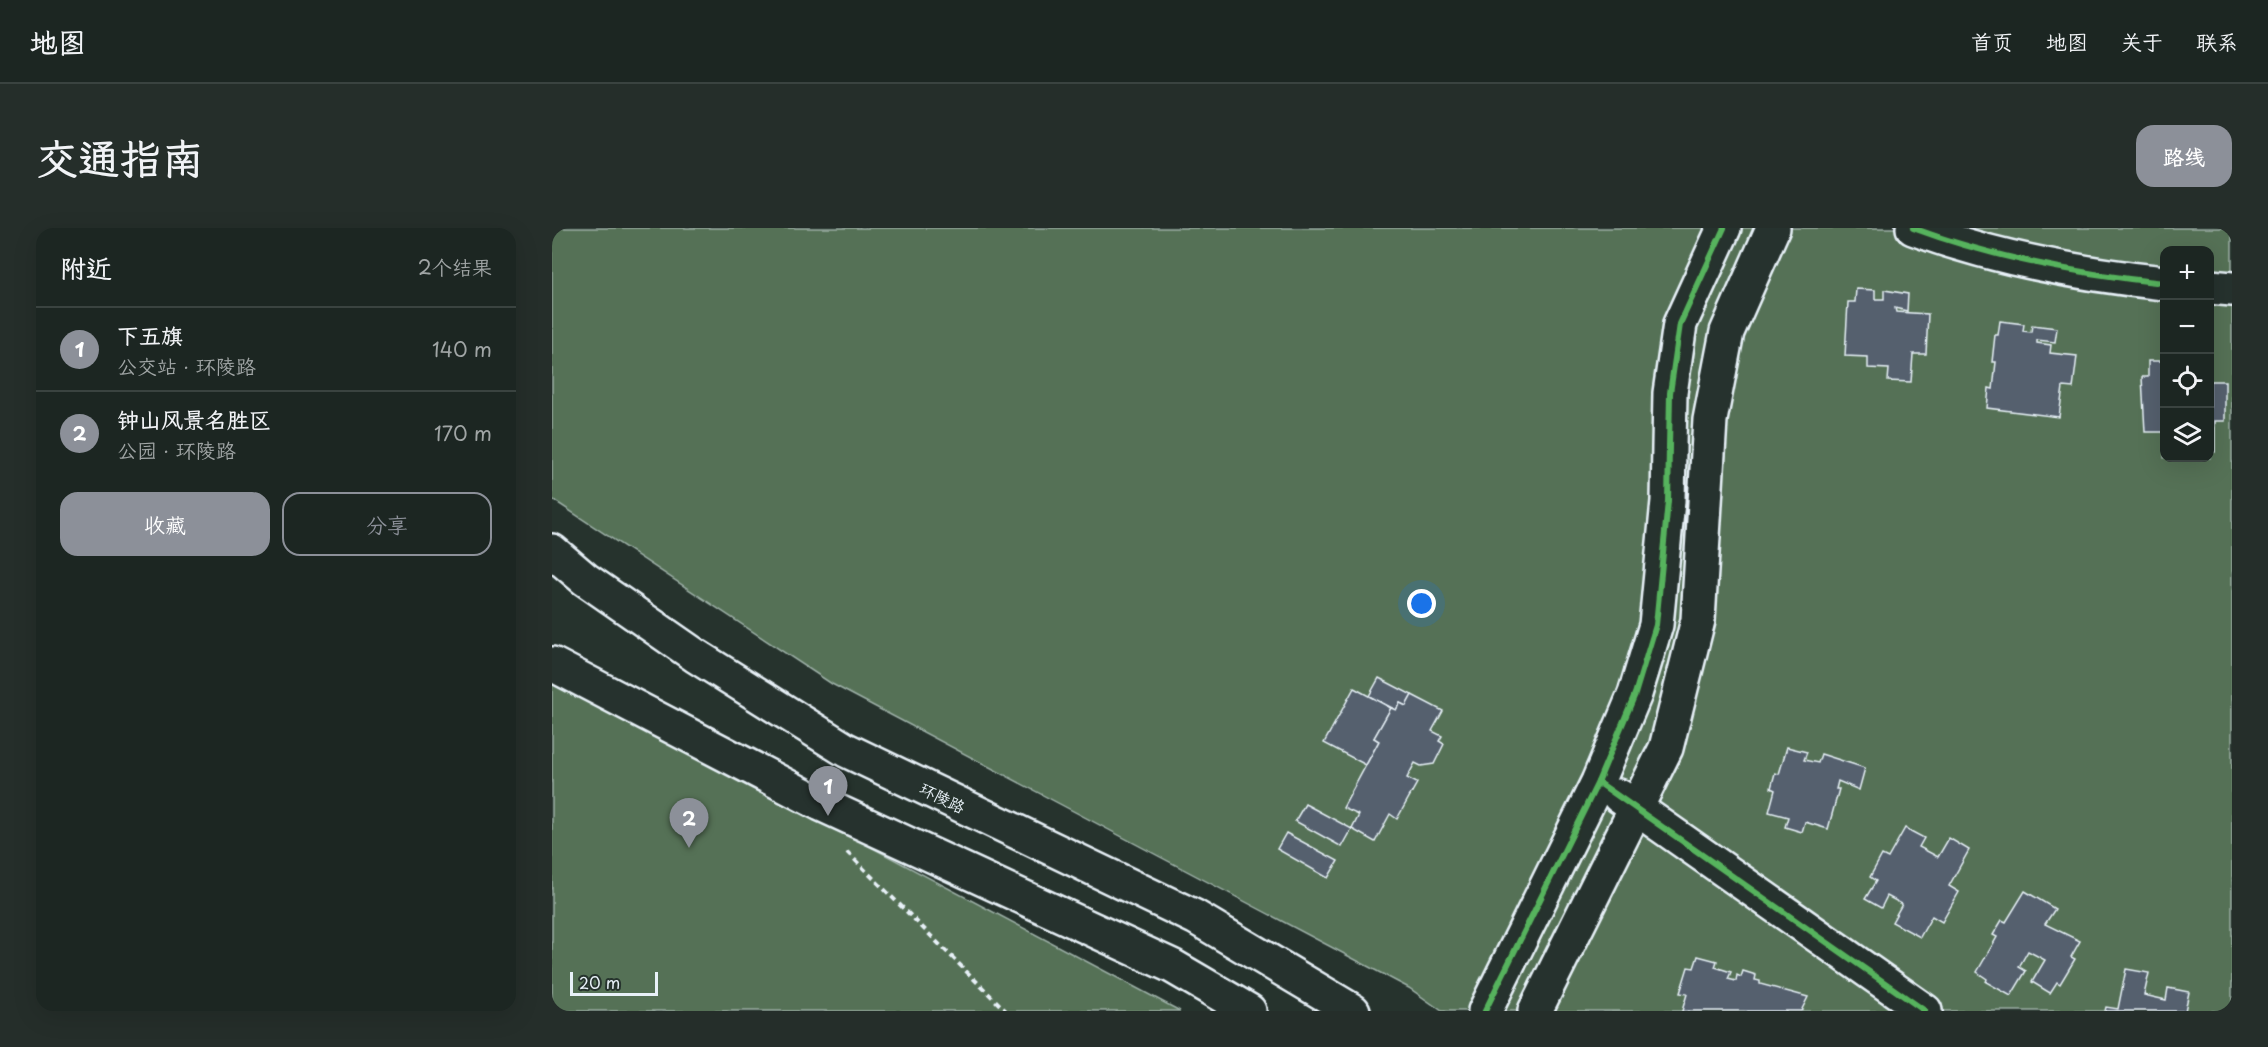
<!DOCTYPE html>
<html lang="zh">
<meta charset="utf-8">
<style>
body{margin:0;font-family:"Playpen Sans","LXGW WenKai TC",sans-serif;background:#252e2a;color:#f1f3f6}
.controls{position:absolute;right:18px;top:18px;display:grid;overflow:hidden;border-radius:12px;box-shadow:0 6px 24px #0002}
.controls button{width:54px;height:54px;display:grid;place-items:center;padding:0;border:0;border-bottom:2px solid #3a4340;background:#1c2622;color:#f1f3f6;font:30px sans-serif}
.scale{position:absolute;left:18px;bottom:15px;width:88px;box-sizing:border-box;padding-left:6px;border:3px solid #e8f1f8;border-top:0;font-size:16px;line-height:21px;white-space:nowrap;color:#e8f1f8;-webkit-text-stroke:4px #26332d;paint-order:stroke}
.you{position:absolute;left:870px;top:376px;width:21px;height:21px;margin:-15px;border:4px solid #fff;border-radius:50%;background:#1a73e8;box-shadow:0 0 0 9px #1a73e833}
.badge{display:grid;place-items:center;width:39px;height:39px;border-radius:50%;background:#8c9099;color:#fff;font-size:20px;font-weight:700}
.pin{position:absolute;translate:-50% -50px;filter:drop-shadow(0 2px 3px #0008)}
.pin::after{content:'';position:absolute;top:32px;width:21px;height:18px;background:inherit;clip-path:polygon(0 0,100% 0,50% 100%)}
.list{margin:0;padding:0;list-style:none}
h2{display:flex;justify-content:space-between;align-items:center;height:78px;margin:0;padding:0 24px;font-size:26px}
h2 small{font-size:20px;font-weight:400;color:#a0a5a5}
.list li{display:grid;grid-template-columns:39px 1fr auto;gap:18px;align-items:center;box-sizing:border-box;height:84px;padding:0 24px;border-top:2px solid #3a4340}
.list b{display:block;font-size:22px;white-space:nowrap}
.list p{margin:0;font-size:20px;white-space:nowrap;color:#a0a5a5}
.list em{font-size:20px;font-style:normal;color:#a0a5a5}
.actions{display:flex;gap:12px;padding:18px 24px}
.actions a{flex:1;padding:14px 0;border:2px solid #8c9099;border-radius:18px;text-align:center;font-size:21px;color:#8c9099}
.actions .main{background:#8c9099;color:#fff}
.icon{flex:none;width:33px;height:33px;fill:none;stroke:currentColor;stroke-width:2;stroke-linecap:round;stroke-linejoin:round}
.map{position:relative;flex:none;width:1680px;height:783px;overflow:hidden;border-radius:18px}
header{display:flex;align-items:center;gap:36px;box-sizing:border-box;height:84px;padding:0 30px;background:#1c2622;border-bottom:2px solid #3a4340}
header strong{font-size:28px}
nav{display:flex;gap:33px;margin-inline-start:auto;font-size:21px}
.intro{display:flex;align-items:center;justify-content:space-between;box-sizing:border-box;height:144px;padding:0 36px}
h1{margin:0;font-size:42px}
.button{padding:15px 27px;border-radius:18px;background:#8c9099;color:#fff;font-size:21px;font-weight:700}
main{display:flex;gap:36px;padding:0 36px}
aside{flex:1;background:#1c2622;border-radius:18px;box-shadow:0 6px 24px #0002}
.map>svg:first-child{display:block}
.green{fill:#557157;stroke:#9eb1a8;stroke-width:1.5;fill-rule:evenodd}
.building{fill:#54616e;stroke:#e8f1f8;stroke-width:1.5}
.lines{fill:none;stroke-linecap:round;stroke-linejoin:round}
.minor-casing{stroke:#e8f1f8;stroke-width:38}
.primary-casing{stroke:#e8f1f8;stroke-width:38}
.path{stroke:#e8f1f8;stroke-width:4;stroke-dasharray:6 4.5;stroke-linecap:butt}
.minor{stroke:#26332d;stroke-width:33}
.primary{stroke:#26332d;stroke-width:33}
.cycleway-casing{stroke:#26332d;stroke-width:10}
.cycleway{stroke:#56b35d;stroke-width:6}
.labels{text-anchor:middle;dominant-baseline:central;stroke-width:4.5;stroke-linejoin:round;paint-order:stroke}
.street-label{font-size:16px;fill:#e8f1f8;stroke:#26332d}
</style>
<header>
<strong>地图</strong>
<nav><a>首页</a><a>地图</a><a>关于</a><a>联系</a></nav>
</header>
<div class="intro"><h1>交通指南</h1><a class="button">路线</a></div>
<main>
<aside>
<h2>附近<small>2个结果</small></h2>
<ul class="list">
<li><span class="badge">1</span><div><b>下五旗</b><p>公交站 · 环陵路</p></div><em>140 m</em></li>
<li><span class="badge">2</span><div><b>钟山风景名胜区</b><p>公园 · 环陵路</p></div><em>170 m</em></li>
</ul>
<div class="actions"><a class="main">收藏</a><a>分享</a></div>
</aside>
<div class="map">
<svg width="1680" height="783" viewBox="0 0 1680 783">
<rect width="100%" height="100%" fill="#26332d"/>
<filter id="ink" filterUnits="userSpaceOnUse"><feTurbulence type="fractalNoise" baseFrequency=".0167" numOctaves="2"/><feDisplacementMap in="SourceGraphic" scale="12" xChannelSelector="R" yChannelSelector="G"/><feConvolveMatrix kernelMatrix="1 2 1 2 8 2 1 2 1" color-interpolation-filters="sRGB"/></filter>
<g filter="url(#ink)">
<g class="green">
<path d="M 0,0 L 1680,0 L 1680,783 L 890,783 L 857,760 L 280,456 L 0,271 ZM 1612,22 L 1658,22 L 1658,230 L 1612,230 Z"/>
<polygon points="0,449 36,469 628,783 0,783"/>
</g>
<g class="building">
<polygon points="1304,61 1323,62 1323,71 1332,71 1332,62 1356,66 1355,83 1343,80 1344,84 1376,86 1374,126 1361,126 1359,154 1336,153 1337,141 1316,140 1316,129 1293,128 1296,74 1303,74"/>
<polygon points="1448,93 1472,96 1471,103 1479,104 1480,97 1505,100 1503,114 1485,112 1485,115 1499,117 1498,125 1525,128 1521,160 1511,159 1507,189 1435,180 1437,160 1441,161 1444,134 1440,134 1443,107 1446,107"/>
<polygon points="1596,133 1612,133 1612,204 1593,204 1590,149 1596,149"/>
<polygon points="1658,153 1673,153 1673,193 1663,193 1663,224 1658,224"/>
<polygon points="827,450 860,467 854,478 848,475 844,482 817,468"/>
<polygon points="802,460 839,480 822,510 827,513 814,537 772,515"/>
<polygon points="860,467 891,483 880,503 890,508 887,513 892,516 882,536 869,538 863,535 855,550 865,555 845,591 838,586 823,614 800,601 807,587 791,580 827,513 822,510 839,480 844,482 848,475 854,478"/>
<polygon points="1235,519 1255,524 1252,532 1266,535 1269,526 1313,540 1307,562 1286,553 1284,561 1287,561 1276,601 1253,594 1250,604 1233,599 1236,589 1217,584 1223,562 1219,560 1223,545 1227,546"/>
<polygon points="753,576 800,601 790,619 743,593"/>
<polygon points="1353,600 1372,610 1367,619 1386,629 1397,610 1417,622 1397,658 1407,664 1390,694 1380,688 1368,709 1340,694 1350,676 1335,668 1329,680 1313,671 1324,653 1318,649 1330,627 1336,630"/>
<polygon points="734,605 786,633 776,650 725,621"/>
<polygon points="1473,663 1503,681 1493,696 1528,713 1519,729 1523,731 1508,756 1505,754 1498,765 1480,754 1493,732 1476,723 1467,739 1474,743 1459,768 1434,754 1435,751 1425,744 1445,709 1441,707 1450,692 1454,694"/>
<polygon points="1146,728 1165,733 1163,739 1179,744 1176,751 1184,753 1185,747 1189,749 1191,743 1204,747 1203,752 1208,753 1208,756 1256,769 1249,783 1130,783 1135,766 1128,765 1136,739 1142,740"/>
<polygon points="1574,741 1597,745 1592,767 1614,772 1616,760 1637,764 1633,783 1553,783 1554,779 1566,781"/>
</g>
<g class="lines">
<g class="minor-casing">
<g id="minor">
<path d="M 1361,0 C 1441,30 1528,46 1612,55"/>
<polyline points="1658,59 1680,61"/>
<polyline points="1067,568 1373,783"/>
<polyline points="933,783 1046,554 1083,466 1104,397 1116,273 1118,165 1128,96 1172,0"/>
<polyline points="983,783 1114,520 1146,392 1158,192 1175,104 1221,0"/>
</g>
</g>
<g class="primary-casing">
<g id="primary">
<polyline points="0,323 33,351 144,428 294,522 643,689 801,783"/>
<polyline points="0,436 269,576 620,738 697,783"/>
</g>
</g>
<polyline class="path" points="295,624 454,783"/>
<use href="#minor" class="minor"/>
<use href="#primary" class="primary"/>
<g class="cycleway-casing">
<g id="cycleway">
<path d="M 1361,0 C 1441,30 1528,46 1612,55"/>
<polyline points="1046,554 1373,783"/>
<polyline points="933,783 1046,554 1083,466 1104,397 1116,273 1118,165 1128,96 1172,0"/>
</g>
</g>
<use href="#cycleway" class="cycleway"/>
</g>
</g>
<g class="labels">
<g class="street-label">
<text transform="translate(391 569) rotate(26)">环陵路</text>
</g>
</g>
</svg>
<div class="controls">
<button>+</button>
<button>−</button>
<button><svg class="icon" aria-label="locate" viewBox="0 0 24 24"><circle cx="12" cy="12" r="6"/><path d="M12 2v4M12 18v4M2 12h4M18 12h4"/></svg></button>
<button><svg class="icon" aria-label="layers" viewBox="0 0 24 24"><path d="M12 4l9 5-9 5-9-5zM3 14l9 5 9-5"/></svg></button>
</div>
<div class="scale">20 m</div>
<div class="you"></div>
<div class="pin badge" style="left:276px;top:588px">1</div>
<div class="pin badge" style="left:137px;top:620px">2</div>
</div>
</main>
